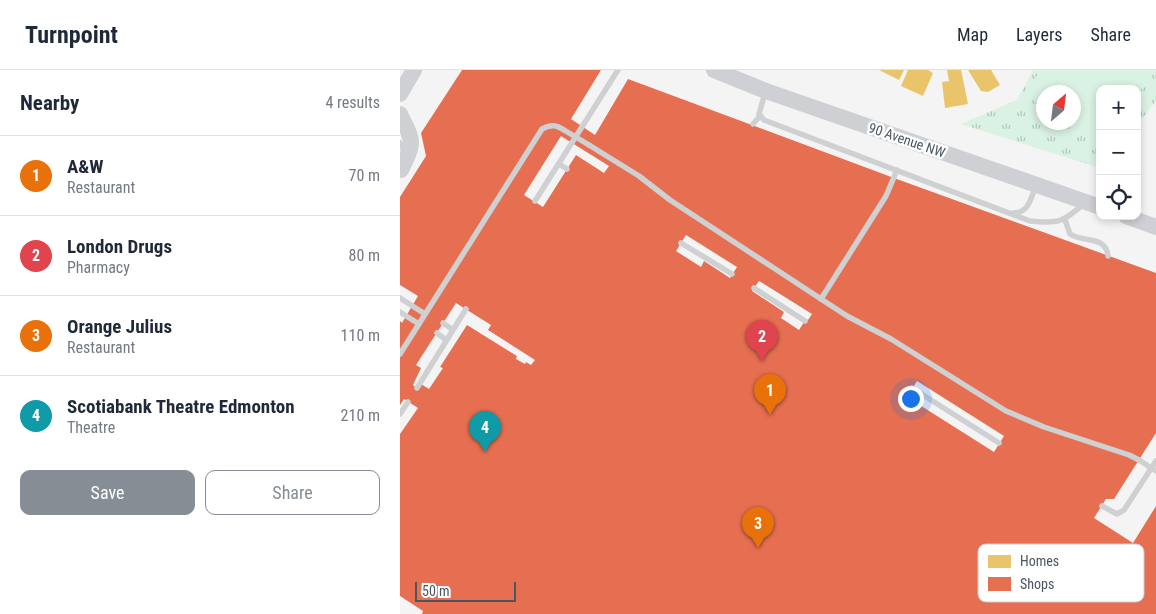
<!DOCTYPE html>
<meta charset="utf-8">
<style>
body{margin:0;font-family:"Roboto Condensed",sans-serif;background:#f6f6f7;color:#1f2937}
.controls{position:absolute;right:15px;top:15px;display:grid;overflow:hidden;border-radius:10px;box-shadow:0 2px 8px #0003}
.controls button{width:45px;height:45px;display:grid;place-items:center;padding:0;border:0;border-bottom:1px solid #e0e1e3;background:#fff;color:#1f2937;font:25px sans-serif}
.compass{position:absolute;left:636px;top:15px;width:45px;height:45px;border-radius:50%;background:#fff;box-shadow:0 2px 8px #0003;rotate:28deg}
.scale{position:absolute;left:15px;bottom:12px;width:101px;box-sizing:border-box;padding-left:5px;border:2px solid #4a5661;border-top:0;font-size:14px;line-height:18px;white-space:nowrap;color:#4a5661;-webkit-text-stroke:4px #fff;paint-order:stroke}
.you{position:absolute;left:510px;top:328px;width:18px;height:18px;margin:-12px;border:4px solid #fff;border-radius:50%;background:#1a73e8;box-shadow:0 0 0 8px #1a73e833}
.badge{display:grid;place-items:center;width:32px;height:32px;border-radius:50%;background:#868d94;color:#fff;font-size:16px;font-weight:700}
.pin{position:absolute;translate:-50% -41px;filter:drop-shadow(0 1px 2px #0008)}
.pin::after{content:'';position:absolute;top:26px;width:18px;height:15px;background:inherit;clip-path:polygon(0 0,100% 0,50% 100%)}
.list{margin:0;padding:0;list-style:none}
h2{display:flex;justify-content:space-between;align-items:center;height:65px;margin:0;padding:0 20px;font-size:21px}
h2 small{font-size:16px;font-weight:400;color:#747a83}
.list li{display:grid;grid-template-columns:32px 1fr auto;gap:15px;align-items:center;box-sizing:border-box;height:80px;padding:0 20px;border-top:1px solid #e0e1e3}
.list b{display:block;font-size:19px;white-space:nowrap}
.list p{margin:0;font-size:16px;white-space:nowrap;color:#747a83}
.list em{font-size:16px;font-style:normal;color:#747a83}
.actions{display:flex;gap:10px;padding:15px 20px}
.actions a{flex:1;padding:11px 0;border:1px solid #868d94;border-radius:10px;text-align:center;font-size:18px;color:#868d94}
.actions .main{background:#868d94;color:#fff}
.icon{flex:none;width:28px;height:28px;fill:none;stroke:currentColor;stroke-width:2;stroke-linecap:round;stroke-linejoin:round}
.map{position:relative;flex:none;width:756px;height:544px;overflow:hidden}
header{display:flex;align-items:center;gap:30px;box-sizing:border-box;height:70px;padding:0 25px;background:#fff;border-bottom:1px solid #e0e1e3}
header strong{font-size:24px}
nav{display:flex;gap:28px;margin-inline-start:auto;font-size:18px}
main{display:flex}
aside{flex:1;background:#fff}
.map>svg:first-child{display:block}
.park{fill:url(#park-tufts);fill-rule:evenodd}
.pitch{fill:#d9f2e3}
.homes{fill:#e9c46a}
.shops{fill:#e76f51;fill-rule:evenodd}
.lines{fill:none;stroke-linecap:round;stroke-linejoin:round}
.lane{stroke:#ced0d2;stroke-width:5.5}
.secondary{stroke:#ced0d4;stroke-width:16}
.lane-bridge{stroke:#ced0d2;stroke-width:5.5}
.labels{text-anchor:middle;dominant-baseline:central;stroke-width:5;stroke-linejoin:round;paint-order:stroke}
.street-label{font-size:14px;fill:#4a5661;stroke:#fff}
.key{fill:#fff;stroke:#c9ccd0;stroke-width:1}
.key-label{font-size:14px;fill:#4a5661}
</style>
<header>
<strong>Turnpoint</strong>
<nav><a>Map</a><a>Layers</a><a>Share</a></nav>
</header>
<main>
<aside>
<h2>Nearby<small>4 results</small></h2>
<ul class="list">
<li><span class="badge" style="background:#e8710a">1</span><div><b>A&amp;W</b><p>Restaurant</p></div><em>70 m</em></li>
<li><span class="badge" style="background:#e0444e">2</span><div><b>London Drugs</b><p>Pharmacy</p></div><em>80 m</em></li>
<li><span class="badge" style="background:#e8710a">3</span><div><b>Orange Julius</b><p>Restaurant</p></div><em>110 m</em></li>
<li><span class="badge" style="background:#0f9aa8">4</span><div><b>Scotiabank Theatre Edmonton</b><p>Theatre</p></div><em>210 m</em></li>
</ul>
<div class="actions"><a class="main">Save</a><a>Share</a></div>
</aside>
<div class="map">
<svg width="756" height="544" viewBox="0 0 756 544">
<defs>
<pattern id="park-tufts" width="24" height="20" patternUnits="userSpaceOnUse" patternTransform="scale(1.25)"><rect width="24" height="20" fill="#d9f2e3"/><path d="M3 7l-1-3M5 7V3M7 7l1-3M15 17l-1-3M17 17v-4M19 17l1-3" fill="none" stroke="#b2c7bb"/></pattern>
</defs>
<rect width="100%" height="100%" fill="#f4f4f4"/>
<path class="park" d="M 633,0 L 756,0 L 756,31 L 737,55 L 737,19 L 700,19 L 700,98 L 561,54 L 617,30 ZM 644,22 L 674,22 L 674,52 L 644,52 Z"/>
<polygon class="pitch" points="640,0 752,0 737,27 737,19 700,19 700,67 674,52 674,22 644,22 643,36 625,26"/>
<g class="homes">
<polygon points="479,0 504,0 499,10"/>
<polygon points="508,0 528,0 533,3 523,26 501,16"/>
<polygon points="547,0 561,0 568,34 545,38 542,12 549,11"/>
<polygon points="568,0 591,0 600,15 588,22 581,21"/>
</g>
<path class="shops" d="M 62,0 L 201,0 L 171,49 L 195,65 L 228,9 L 494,108 L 756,203 L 756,363 L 714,429 L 706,429 L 694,448 L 733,473 L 756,436 L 756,544 L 22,544 L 23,541 L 0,526 L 0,364 L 18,338 L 4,329 L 0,335 L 0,251 L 2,253 L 18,226 L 0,215 L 0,127 L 26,86 L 21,63 ZM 161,66 L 209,96 L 204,103 L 176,85 L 143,137 L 124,125 ZM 286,165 L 337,197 L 330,208 L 304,191 L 301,197 L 276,181 ZM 359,211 L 412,244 L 408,250 L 406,249 L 399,260 L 381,248 L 384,242 L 352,221 ZM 56,233 L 91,255 L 88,260 L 135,290 L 131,295 L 126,292 L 125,294 L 116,289 L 117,286 L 67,255 L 40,297 L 43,298 L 29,319 L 21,314 L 18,319 L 13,315 L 21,298 L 16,295 ZM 517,311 L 604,366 L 594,382 L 507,327 Z"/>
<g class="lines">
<g class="lane">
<path d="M 365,23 L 359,44 L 364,50 L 630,151 C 660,154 662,152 684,134"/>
<polyline points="353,54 360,46"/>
<polyline points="0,73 2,75 4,83"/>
<polyline points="189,75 239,106 270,130 421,229"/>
<polyline points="159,94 167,99"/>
<polyline points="497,100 486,126 421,229 447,246 491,269 606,341 644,357 729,385 739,390"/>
<polyline points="135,131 218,0"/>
<path d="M 613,143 C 629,143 631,128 636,115"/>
<path d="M 665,150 L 670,164 C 683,173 706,165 708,186"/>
<polyline points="281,173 332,204"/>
<polyline points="354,218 405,251"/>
<polyline points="0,228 25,244"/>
<polyline points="0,242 19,254"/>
<polyline points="43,253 53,260"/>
<polyline points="37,263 46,270"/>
<path d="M 0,284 L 142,59 C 151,54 156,55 164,60"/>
<polyline points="17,318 66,239"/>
<polyline points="512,318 599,373"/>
<polyline points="0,344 8,332"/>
<polyline points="702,436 717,444 724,440 756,391"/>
</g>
<g class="secondary">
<polyline points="314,0 366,21 700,137"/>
<polyline points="0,24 14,0"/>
<path d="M 0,44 C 14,73 15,71 1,100"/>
<polyline points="726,146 756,157"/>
</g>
<g class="lane-bridge">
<polyline points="164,60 189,75"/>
<polyline points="739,390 756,401"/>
</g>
</g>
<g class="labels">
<g class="street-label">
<text transform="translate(507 70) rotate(19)">90 Avenue NW</text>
</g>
</g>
<rect x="578" y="474" width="166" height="58" rx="8" class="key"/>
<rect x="588" y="485" width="23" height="13" fill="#e9c46a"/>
<rect x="588" y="507" width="23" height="14" fill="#e76f51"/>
<g class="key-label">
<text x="620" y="496">Homes</text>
<text x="620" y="519">Shops</text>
</g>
</svg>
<div class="controls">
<button>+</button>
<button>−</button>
<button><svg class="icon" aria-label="locate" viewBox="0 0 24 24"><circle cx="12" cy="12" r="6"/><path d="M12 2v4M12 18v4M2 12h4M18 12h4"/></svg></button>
</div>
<svg class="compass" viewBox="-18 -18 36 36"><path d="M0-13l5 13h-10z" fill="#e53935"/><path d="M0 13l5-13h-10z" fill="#747a83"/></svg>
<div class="scale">50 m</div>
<div class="you"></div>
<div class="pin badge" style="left:370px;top:345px;background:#e8710a">1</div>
<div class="pin badge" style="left:362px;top:291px;background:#e0444e">2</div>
<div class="pin badge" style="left:358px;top:478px;background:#e8710a">3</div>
<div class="pin badge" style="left:85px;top:382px;background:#0f9aa8">4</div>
</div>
</main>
